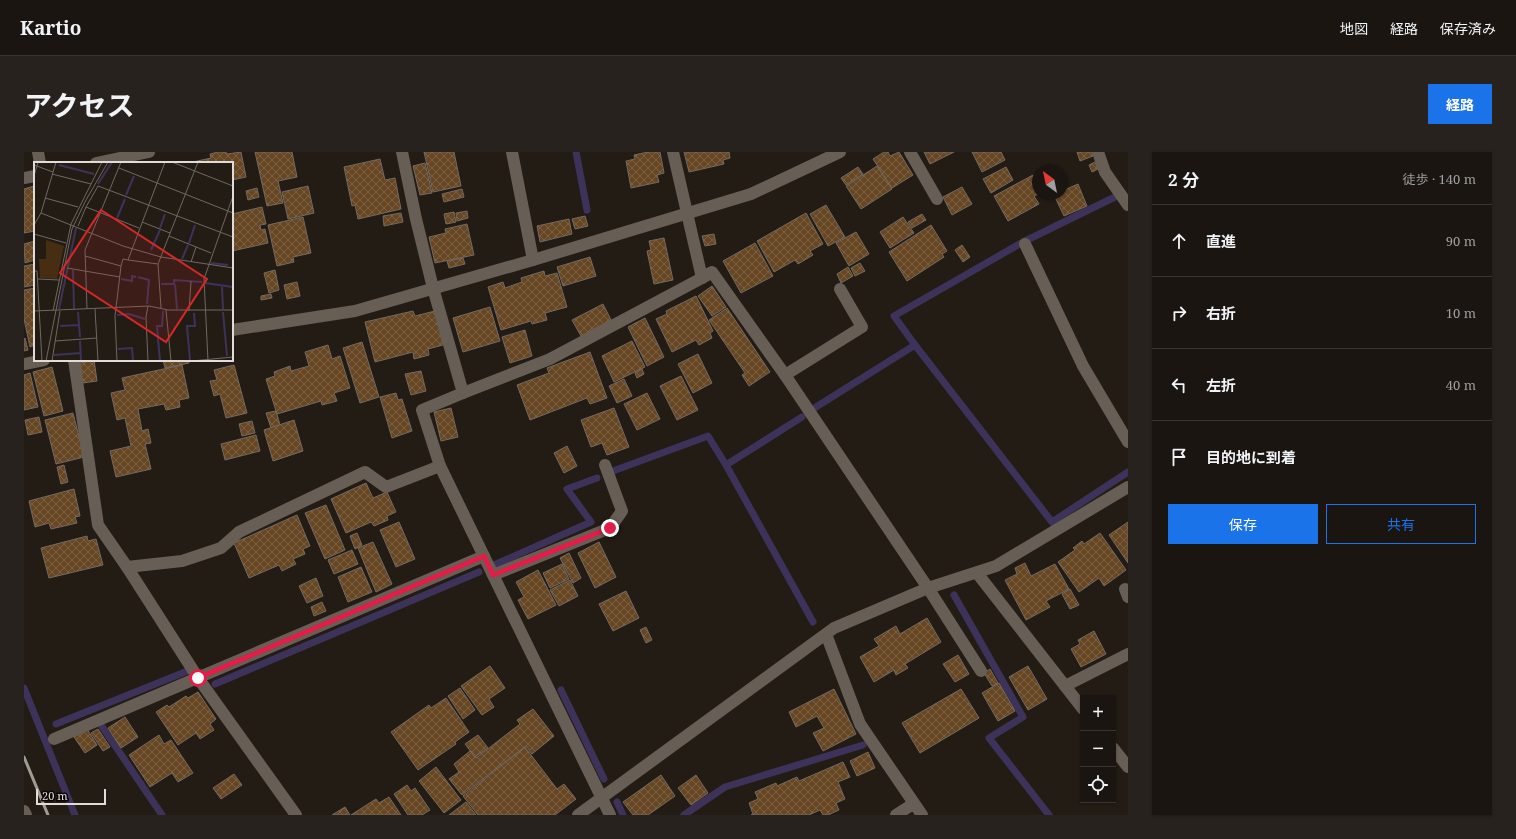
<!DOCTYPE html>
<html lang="ja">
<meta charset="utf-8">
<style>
body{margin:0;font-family:"Noto Serif","Noto Sans JP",serif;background:#27221e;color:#f1f3f6}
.controls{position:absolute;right:12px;bottom:12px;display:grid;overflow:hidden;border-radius:0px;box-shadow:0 1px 3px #0004}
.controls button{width:36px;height:36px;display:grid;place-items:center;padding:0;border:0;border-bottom:1px solid #383430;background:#1a1510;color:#f1f3f6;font:20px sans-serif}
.compass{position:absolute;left:1008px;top:12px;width:36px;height:36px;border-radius:50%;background:#1a1510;box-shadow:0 1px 3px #0004;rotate:327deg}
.scale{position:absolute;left:12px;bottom:10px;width:70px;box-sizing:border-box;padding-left:4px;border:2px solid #e2dcd8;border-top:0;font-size:11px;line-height:14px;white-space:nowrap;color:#e2dcd8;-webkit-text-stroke:3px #0a0705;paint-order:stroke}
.stop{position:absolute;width:12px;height:12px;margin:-9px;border:3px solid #e11d48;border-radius:50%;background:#fff}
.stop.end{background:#e11d48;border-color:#fff;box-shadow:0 1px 4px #0008}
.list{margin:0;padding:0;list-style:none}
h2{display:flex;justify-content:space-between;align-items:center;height:52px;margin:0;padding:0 16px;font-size:17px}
h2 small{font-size:13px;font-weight:400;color:#9f9f9f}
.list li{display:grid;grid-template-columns:26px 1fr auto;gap:12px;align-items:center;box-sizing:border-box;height:72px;padding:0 16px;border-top:1px solid #383430}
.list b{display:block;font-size:15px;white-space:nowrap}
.list em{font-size:13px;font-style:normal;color:#9f9f9f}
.actions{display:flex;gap:8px;padding:12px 16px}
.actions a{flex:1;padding:9px 0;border:1px solid #1a73e8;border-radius:0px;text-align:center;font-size:14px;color:#1a73e8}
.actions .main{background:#1a73e8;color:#fff}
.icon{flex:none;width:22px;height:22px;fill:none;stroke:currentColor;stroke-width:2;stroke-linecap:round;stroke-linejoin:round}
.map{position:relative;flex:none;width:1104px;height:663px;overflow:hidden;border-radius:0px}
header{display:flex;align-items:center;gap:24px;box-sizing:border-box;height:56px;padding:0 20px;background:#1a1510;border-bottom:1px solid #383430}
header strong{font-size:19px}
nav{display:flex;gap:22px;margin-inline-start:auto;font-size:14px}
.intro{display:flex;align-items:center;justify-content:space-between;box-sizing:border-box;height:96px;padding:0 24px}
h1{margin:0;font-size:28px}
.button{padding:10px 18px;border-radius:0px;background:#1a73e8;color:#fff;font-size:14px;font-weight:700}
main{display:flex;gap:24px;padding:0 24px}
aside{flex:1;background:#1a1510;border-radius:0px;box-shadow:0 1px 3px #0004}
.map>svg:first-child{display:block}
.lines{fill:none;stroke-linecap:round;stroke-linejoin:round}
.stream{stroke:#3d335a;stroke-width:7}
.building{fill:url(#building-cross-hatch);stroke:#736a62}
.lane{stroke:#675e56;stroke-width:12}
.street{stroke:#675e56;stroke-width:12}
.rail{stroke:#a19b96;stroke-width:3}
.route{stroke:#e11d48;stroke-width:5}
.inset-river{fill:none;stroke:#3d335a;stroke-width:2}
.inset-road{fill:none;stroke:#6f6963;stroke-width:1}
.view{fill:#d62828;fill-opacity:0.15;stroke:#d62828;stroke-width:2}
.inset-edge{fill:none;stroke:#e2dcd8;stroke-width:2}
</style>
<header>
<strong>Kartio</strong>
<nav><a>地図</a><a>経路</a><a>保存済み</a></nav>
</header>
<div class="intro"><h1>アクセス</h1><a class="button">経路</a></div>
<main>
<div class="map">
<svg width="1104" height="663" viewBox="0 0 1104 663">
<defs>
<pattern id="building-cross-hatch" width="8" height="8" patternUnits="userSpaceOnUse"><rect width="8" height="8" fill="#664623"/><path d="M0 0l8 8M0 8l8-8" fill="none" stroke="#7c6042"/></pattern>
</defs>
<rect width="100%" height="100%" fill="#231c15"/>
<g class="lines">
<g class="stream">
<polyline points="552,0 563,58"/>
<polyline points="891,193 1028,370 1104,320"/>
<polyline points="792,255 891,193 870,164 999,90 1091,45"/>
<polyline points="702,313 778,265"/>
<polyline points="589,319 684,284 702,313 789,470"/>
<polyline points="470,413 567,370 543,337 573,326"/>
<polyline points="930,443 999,565 965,586 1025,663"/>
<polyline points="191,532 455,420"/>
<polyline points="0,536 51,663"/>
<polyline points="537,538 580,627"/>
<polyline points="32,572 161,520"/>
<polyline points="77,573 138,663"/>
<polyline points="593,650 599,663"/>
<polyline points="660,663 701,635 839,593"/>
</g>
</g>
<g class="building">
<polygon points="194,0 202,0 203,2 217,0 222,25 208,28 208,11 170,11 169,10 187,6 186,2"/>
<polygon points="231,0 268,0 273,25 254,29 259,51 243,54"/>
<polygon points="400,0 430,0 437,34 409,40"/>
<polygon points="624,0 636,0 640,21 633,23 635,30 607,36 602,9 611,7 610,3"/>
<polygon points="660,0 705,0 706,6 699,8 700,12 665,20"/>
<polygon points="860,0 864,0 866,4 875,0 889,23 868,36 849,7"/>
<polygon points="900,0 930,0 906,12"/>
<polygon points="948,0 977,0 981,8 958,20"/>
<polygon points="1053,0 1068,0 1069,4 1056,9"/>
<polygon points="356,7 361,28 371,26 377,57 334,67 331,53 328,54 320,15"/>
<polygon points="1071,10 1074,17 1068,20 1065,13"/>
<polygon points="401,11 408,41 396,43 389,14"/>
<polygon points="853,14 868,37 837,57 822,34"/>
<polygon points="834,15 839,22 822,33 817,26"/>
<polygon points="982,15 989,28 967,41 959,27"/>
<polygon points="1009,23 1014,32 1014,42 1010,44 1015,52 984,69 970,44"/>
<polygon points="1054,32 1063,54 1040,64 1030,43 1038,42 1038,39"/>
<polygon points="10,34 11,79 0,81 0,37"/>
<polygon points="284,34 290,61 264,67 258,40"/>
<polygon points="938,35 948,52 928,63 919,45"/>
<polygon points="233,36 235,45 224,48 222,39"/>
<polygon points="438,37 440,45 420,50 418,42"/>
<polygon points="802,53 821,85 804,94 786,62"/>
<polygon points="238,55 242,72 236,73 237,78 241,77 244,91 208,99 208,62"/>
<polygon points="443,59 444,66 433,69 432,61"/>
<polygon points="430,60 432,70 422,72 420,62"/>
<polygon points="377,61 379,70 360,74 359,64"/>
<polygon points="782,61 799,92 786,99 789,103 774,112 771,108 750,120 733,89"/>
<polygon points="898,62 902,68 888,76 884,70"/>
<polygon points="561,64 564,74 551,77 548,67"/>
<polygon points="279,65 287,101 269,105 270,110 253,114 244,73"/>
<polygon points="879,65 890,81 866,96 856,80"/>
<polygon points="545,67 548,82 516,90 513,74"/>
<polygon points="443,72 450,103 411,111 405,85 422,81 421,77"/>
<polygon points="907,73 923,99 918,102 920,105 883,129 865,100"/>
<polygon points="832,80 845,102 825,114 812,91"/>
<polygon points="690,82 692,92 681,94 678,84"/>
<polygon points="640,86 649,128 630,132 623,99 627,98 625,89"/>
<polygon points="11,89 11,108 1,111 0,92"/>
<polygon points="731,91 749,124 717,141 699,109"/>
<polygon points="938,93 946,105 939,110 931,98"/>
<polygon points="566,105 572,124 539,134 533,115"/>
<polygon points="439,106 441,112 425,116 423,109"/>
<polygon points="836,111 841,119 831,124 827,116"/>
<polygon points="11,112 11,133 0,135 0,114"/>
<polygon points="824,115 829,124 817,131 813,122"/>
<polygon points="251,118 255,138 245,141 240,121"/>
<polygon points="520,119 521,124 533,121 543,155 521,161 523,168 508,172 507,169 477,178 464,135 479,130 481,136 498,130 497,126"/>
<polygon points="273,130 276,144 263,147 260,133"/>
<polygon points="688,134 702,155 688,164 674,144"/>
<polygon points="11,136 11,193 6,195 0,167 0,138"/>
<polygon points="247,142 248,146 237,148 237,144"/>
<polygon points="672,144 689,179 686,181 688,186 675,193 672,188 648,200 632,167 643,162 642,159"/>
<polygon points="579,152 587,168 557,184 548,168"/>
<polygon points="466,155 476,189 439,200 429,166"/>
<polygon points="703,156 746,220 725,234 718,223 721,221 685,168"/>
<polygon points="389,159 391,164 411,159 419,193 404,197 405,203 390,207 389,200 351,210 341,170"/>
<polygon points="621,166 640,205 623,214 604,175"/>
<polygon points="501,178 508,204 486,211 478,185"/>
<polygon points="1,186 4,198 0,199 0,187"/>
<polygon points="608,189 621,215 590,230 578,204"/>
<polygon points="338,190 355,245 336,251 319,196"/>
<polygon points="304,193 308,207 316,204 326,236 310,241 313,249 298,253 297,249 253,262 242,227 251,224 250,220 266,214 267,219 285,214 281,200"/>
<polygon points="566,200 583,246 566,252 563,246 506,268 493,233 525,221 523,216"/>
<polygon points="674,202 688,231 669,241 654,212"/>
<polygon points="70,208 73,229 59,231 56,211"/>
<polygon points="139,208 165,208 165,211 141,216"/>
<polygon points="158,213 165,246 155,248 156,255 142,258 140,252 114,257 118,279 124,277 127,291 121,292 127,317 92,325 86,299 107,294 101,266 93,268 87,241 101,238 98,226"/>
<polygon points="210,213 223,261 202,266 196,242 190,244 186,229 193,228 190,218"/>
<polygon points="28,215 39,259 20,264 9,220"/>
<polygon points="618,217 620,222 613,226 611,221"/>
<polygon points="397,219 402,239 387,243 381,222"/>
<polygon points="6,221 14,255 0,258 0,223"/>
<polygon points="657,224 674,258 653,268 636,234"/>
<polygon points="600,227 608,244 593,251 585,234"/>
<polygon points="372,241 374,248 378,247 388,279 368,286 356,245"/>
<polygon points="623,241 636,267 613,278 600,252"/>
<polygon points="427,256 434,285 417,289 410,260"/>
<polygon points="590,256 605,295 583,303 578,291 567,295 557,268"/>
<polygon points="252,259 256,273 247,276 242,261"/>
<polygon points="49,261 60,305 32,312 21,268"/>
<polygon points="15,265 18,280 4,283 1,268"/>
<polygon points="270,268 279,299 249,309 240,278"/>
<polygon points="228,269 231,281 218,284 215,272"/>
<polygon points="232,283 236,299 201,308 197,292"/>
<polygon points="543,294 553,314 540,321 530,301"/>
<polygon points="40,313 44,330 37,332 33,315"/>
<polygon points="342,331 349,346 363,340 372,360 363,364 364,368 350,374 347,370 322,381 307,347"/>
<polygon points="50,337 56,364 51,365 53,371 27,377 25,371 11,375 5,349"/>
<polygon points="302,353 321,398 301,407 281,361"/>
<polygon points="273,363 286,394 279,397 281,402 269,407 272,412 258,419 255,413 225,426 210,391"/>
<polygon points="375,370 391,407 372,415 356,378"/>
<polygon points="1104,370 1104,411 1085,383"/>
<polygon points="333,381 338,393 331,397 326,384"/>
<polygon points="1076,381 1102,418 1080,434 1075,426 1055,440 1034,410 1051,398 1049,396 1058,389 1060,392"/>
<polygon points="63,384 64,389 72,387 79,413 25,426 17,396"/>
<polygon points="349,390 368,432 352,440 334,396"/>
<polygon points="575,390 592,425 571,436 554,401"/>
<polygon points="328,398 334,412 310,422 304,408"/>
<polygon points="545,401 557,426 549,431 536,406"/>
<polygon points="1001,411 1007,424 1031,412 1045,437 1022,449 1026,455 1002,468 981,428 993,422 991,416"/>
<polygon points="538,412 545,427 526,436 519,421"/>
<polygon points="337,415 348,440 324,450 314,425"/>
<polygon points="514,418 532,453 504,467 494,448 500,445 492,430"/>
<polygon points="292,426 299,444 283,451 275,434"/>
<polygon points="546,428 554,444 535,454 526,438"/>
<polygon points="1046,437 1055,453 1046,457 1038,442"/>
<polygon points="602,439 615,466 589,479 575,452"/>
<polygon points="298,450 302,459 290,464 287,455"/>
<polygon points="903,466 917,490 881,512 884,516 872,523 870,518 850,530 836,505 855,494 850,487 872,474 876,482"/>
<polygon points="622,475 628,488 622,491 616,478"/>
<polygon points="1070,479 1082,502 1057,515 1047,497 1056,492 1054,488"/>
<polygon points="934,503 945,522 931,530 919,512"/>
<polygon points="466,514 481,536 465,547 470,555 458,563 437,534"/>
<polygon points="1004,514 1023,547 1004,558 985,525"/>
<polygon points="966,517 974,531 968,534 960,521"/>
<polygon points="975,531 991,559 974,569 958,541"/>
<polygon points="436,536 451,558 439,567 424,544"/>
<polygon points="810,537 832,582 799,599 789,581 800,576 793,564 772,575 765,560"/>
<polygon points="937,537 955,566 896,601 878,571"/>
<polygon points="174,540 192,567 186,572 190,578 176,587 172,581 154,593 132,560 143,553 145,555 162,544 164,546"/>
<polygon points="422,546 445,580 431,590 432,592 394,618 367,580 405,553 407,556"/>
<polygon points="509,557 530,584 508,602 502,594 438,643 425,627 435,620 430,612 446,599 452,606 496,572 493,568"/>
<polygon points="101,565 114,585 97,596 84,576"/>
<polygon points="63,577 73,593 61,601 50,585"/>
<polygon points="74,577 86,595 79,599 67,581"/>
<polygon points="135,583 140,592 147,588 169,621 154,630 148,621 126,635 105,603"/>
<polygon points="454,583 464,596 451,605 441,592"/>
<polygon points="501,595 533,637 540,632 552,647 531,663 454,663 439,644"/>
<polygon points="844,600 851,616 833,624 826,609"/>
<polygon points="819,610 826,625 814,630 821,647 812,651 815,658 804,663 799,663 796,658 785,663 727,663 729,662 725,651 734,647 731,640 752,631 753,634 773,625 775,629"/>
<polygon points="412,615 437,648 420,661 395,629"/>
<polygon points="210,622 218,633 197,647 189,636"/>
<polygon points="637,623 651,644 624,663 609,663 599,650"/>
<polygon points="672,623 684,641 667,653 654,636"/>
<polygon points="383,633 387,639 391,636 406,658 398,663 384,663 370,642"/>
<polygon points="365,645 377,663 327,663 352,647 355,651"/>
<polygon points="442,650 452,663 425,663"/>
<polygon points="321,655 326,663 308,663"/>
</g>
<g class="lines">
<g class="lane">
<polyline points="488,0 509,108"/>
<polyline points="886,0 913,47"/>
<polyline points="761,223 838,175 816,137"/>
<polyline points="469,423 586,376 598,359 581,313"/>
<polyline points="904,436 957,519"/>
<polyline points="1101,437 1104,445"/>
<polyline points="1041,534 1104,502"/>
<polyline points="872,663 889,652"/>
</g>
<g class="street">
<polyline points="14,0 16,11"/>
<polyline points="378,0 392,67 409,136 439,241 398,258 416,314 586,663"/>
<polyline points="649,0 678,126 688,120 761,223 904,436"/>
<polyline points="1074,0 1081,20 1104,53"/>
<polyline points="72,11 125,0"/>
<polyline points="0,26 11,24"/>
<polyline points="1001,92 1059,214 1104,290"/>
<polyline points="208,178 331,159 509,108 727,42 816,0"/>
<polyline points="50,208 74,373 103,415 174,526 272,663"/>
<polyline points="0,212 20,208"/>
<polyline points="439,241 526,207 678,126"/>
<polyline points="103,415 158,409 197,396 215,380 341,320 362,335 416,314"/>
<polyline points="953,421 1059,557"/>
<polyline points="802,482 836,572 898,663"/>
<polyline points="30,587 460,404"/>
<polyline points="1089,596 1104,615"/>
<polyline points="0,659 2,663"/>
<polyline points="554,663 810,476 904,436 972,414 1104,335"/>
</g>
<polyline class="rail" points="0,605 24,663"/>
</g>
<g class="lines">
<polyline class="route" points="174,526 460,404 469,423 586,376"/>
</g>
<g transform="translate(10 10)">
<rect width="199" height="199" fill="#231c15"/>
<path d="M 12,78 L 30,84 L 23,117 L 6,116 L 5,97 L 12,97 Z" fill="#472e13"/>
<path class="inset-river" d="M 25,3 L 60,12M 64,22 L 78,0M 92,33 L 100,14M 83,56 L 91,37M 126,66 L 131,52M 155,81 L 161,63M 117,88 L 126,68M 148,97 L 154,83M 177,101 L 194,103M 39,108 L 40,147M 104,115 L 115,118 L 113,142M 87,117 L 98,119 L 98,114 L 102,115M 171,121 L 199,125M 127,122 L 140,122 L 140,118 L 168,120M 141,122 L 143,147M 188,125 L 189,147M 25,147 L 42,66M 44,150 L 46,175M 189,150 L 193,194M 83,153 L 95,152 L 111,157M 26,164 L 45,163M 46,179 L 47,199M 84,187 L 98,186 L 99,199M 20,193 L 47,191M 156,198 L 153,164 L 161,164 L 160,151M 126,199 L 123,164 L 128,164 L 129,149"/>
<path class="inset-road" d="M 138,0 L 199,24M 0,3 L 19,10M 85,6 L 199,51M 18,12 L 57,22M 0,14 L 4,0M 11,36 L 44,45M 7,51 L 89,84 L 127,95 L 199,106M 108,60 L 136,71M 0,63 L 7,51 L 22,0M 44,64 L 52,45M 105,66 L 52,45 L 64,24 L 199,75M 0,72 L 32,81M 135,74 L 177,91M 51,94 L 87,104M 94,98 L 124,102M 157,100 L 162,85M 33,106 L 86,115M 0,109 L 3,109 L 8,199M 4,117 L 25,118M 114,144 L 112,155 L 114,199M 127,146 L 124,102 L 164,0M 53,147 L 51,88 L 87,0M 61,147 L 64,199M 132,148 L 137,199M 0,149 L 115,144 L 134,148 L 199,148M 19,149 L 37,62 L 68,0M 155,149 L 157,119M 21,179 L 63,176M 12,199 L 38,67 L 52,38 L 74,0M 18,199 L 26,149M 83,199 L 81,154 L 87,104 L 89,97 L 94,98 L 131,0M 158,199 L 199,195M 174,199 L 170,117 L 199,34"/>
<path class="view" d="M 67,48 L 173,117 L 132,180 L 26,111 Z"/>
<rect width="199" height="199" class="inset-edge"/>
</g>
</svg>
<div class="controls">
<button>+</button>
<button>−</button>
<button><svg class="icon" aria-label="locate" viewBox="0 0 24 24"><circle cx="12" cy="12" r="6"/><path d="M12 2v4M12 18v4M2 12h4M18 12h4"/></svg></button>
</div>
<svg class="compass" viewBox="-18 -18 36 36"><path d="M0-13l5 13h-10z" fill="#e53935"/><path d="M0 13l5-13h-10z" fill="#9f9f9f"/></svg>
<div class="scale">20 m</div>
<div class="stop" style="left:174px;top:526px"></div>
<div class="stop end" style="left:586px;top:376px"></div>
</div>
<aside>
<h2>2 分<small>徒歩 · 140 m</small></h2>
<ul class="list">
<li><svg class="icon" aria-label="ahead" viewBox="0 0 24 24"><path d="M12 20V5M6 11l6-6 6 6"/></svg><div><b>直進</b></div><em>90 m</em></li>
<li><svg class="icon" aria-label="right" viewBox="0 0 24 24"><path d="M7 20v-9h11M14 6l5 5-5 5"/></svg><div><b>右折</b></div><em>10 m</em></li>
<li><svg class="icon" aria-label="left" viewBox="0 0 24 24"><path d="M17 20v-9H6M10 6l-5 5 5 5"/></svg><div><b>左折</b></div><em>40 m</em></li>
<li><svg class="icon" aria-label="arrive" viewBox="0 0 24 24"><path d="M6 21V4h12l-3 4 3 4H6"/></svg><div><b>目的地に到着</b></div></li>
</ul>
<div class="actions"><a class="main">保存</a><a>共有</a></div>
</aside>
</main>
